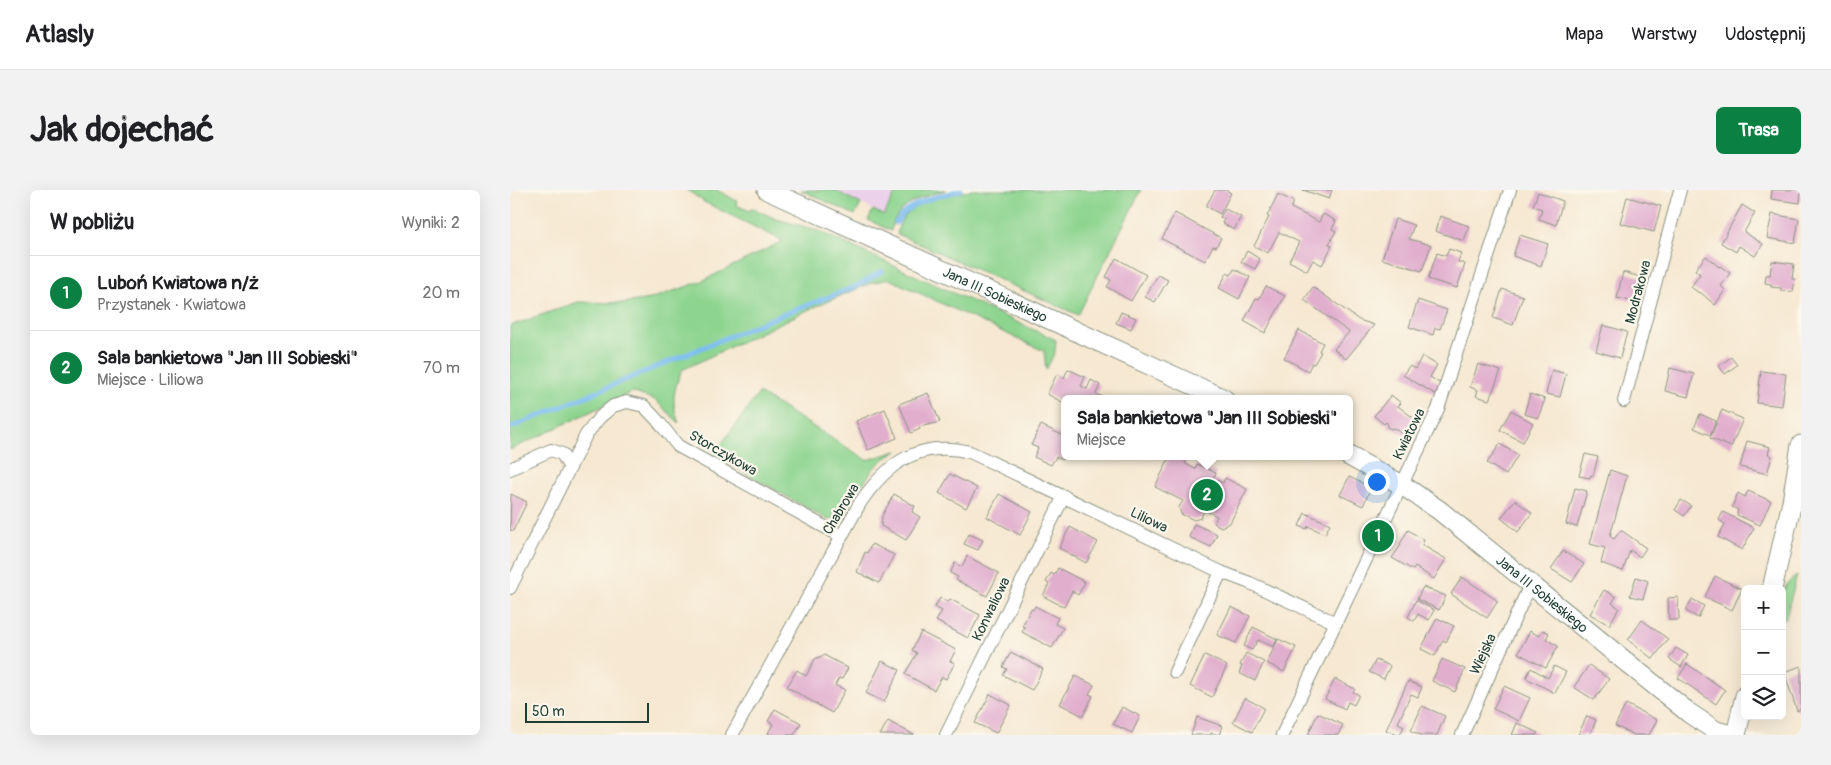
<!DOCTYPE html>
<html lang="pl">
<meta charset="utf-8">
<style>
body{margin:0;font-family:Pangolin,sans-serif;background:#f2f2f2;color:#202124}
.controls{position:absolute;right:15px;bottom:15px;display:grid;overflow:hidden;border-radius:8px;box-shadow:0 5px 20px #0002}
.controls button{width:45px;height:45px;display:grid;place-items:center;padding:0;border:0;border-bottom:1px solid #e0e0e0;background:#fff;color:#202124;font:25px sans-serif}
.scale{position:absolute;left:15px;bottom:12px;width:124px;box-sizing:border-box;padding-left:5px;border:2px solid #1f3d34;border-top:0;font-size:14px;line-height:18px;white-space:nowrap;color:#1f3d34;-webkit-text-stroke:4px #fbf7ec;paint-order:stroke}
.you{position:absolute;left:866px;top:291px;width:18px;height:18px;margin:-12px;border:4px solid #fff;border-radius:50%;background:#1a73e8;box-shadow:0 0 0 8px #1a73e833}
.badge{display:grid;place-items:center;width:32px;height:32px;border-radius:50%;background:#0b8043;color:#fff;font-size:16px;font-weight:700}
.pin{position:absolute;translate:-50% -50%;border:2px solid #fff;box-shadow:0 1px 5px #0006}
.popup{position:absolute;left:551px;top:205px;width:292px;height:65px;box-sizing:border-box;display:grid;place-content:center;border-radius:8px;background:#fff;filter:drop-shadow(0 1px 4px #0005);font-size:16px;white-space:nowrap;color:#757577}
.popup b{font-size:19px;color:#202124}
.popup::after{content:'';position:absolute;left:50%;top:100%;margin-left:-10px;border:10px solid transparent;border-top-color:#fff}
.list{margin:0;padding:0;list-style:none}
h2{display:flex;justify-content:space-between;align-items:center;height:65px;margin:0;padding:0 20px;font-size:21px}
h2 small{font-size:16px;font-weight:400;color:#757577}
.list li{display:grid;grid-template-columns:32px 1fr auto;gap:15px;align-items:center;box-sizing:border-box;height:75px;padding:0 20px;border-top:1px solid #e0e0e0}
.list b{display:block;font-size:19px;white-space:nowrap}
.list p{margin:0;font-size:16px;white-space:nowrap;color:#757577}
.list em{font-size:16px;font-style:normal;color:#757577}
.icon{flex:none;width:28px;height:28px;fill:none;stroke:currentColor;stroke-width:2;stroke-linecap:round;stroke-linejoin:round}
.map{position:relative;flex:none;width:1291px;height:545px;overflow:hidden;border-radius:8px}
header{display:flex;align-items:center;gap:30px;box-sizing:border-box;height:70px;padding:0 25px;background:#fff;border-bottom:1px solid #e0e0e0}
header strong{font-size:24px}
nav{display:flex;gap:28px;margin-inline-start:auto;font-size:18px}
.intro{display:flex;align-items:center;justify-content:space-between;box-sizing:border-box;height:120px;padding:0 30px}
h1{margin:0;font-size:35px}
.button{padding:12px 22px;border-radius:8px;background:#0b8043;color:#fff;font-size:18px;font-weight:700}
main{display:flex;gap:30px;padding:0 30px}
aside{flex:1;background:#fff;border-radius:8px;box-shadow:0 5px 20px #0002}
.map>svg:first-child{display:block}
.built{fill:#ecd1ea}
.green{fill:#8dd48f;stroke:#568862}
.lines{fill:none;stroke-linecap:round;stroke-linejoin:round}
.stream{stroke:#7cbdf1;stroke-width:5}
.building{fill:#e1afce}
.street-casing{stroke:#8a9282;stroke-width:14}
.secondary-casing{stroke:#8a9282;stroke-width:21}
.street{stroke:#fff;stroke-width:12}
.secondary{stroke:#fff;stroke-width:19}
.labels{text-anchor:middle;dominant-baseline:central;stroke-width:4.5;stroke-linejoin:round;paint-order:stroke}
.street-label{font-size:14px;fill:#1f3d34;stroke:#fbf7ec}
</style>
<header>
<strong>Atlasly</strong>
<nav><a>Mapa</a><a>Warstwy</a><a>Udostępnij</a></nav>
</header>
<div class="intro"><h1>Jak dojechać</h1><a class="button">Trasa</a></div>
<main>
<aside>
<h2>W pobliżu<small>Wyniki: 2</small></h2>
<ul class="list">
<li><span class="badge">1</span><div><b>Luboń Kwiatowa n/ż</b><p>Przystanek · Kwiatowa</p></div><em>20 m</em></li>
<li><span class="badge">2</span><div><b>Sala bankietowa &quot;Jan III Sobieski&quot;</b><p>Miejsce · Liliowa</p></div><em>70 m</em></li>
</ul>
</aside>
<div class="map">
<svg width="1291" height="545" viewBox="0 0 1291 545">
<rect width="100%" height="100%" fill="#fbf7ec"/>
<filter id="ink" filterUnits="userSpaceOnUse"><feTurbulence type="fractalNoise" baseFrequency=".02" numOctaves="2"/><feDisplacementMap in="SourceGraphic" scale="10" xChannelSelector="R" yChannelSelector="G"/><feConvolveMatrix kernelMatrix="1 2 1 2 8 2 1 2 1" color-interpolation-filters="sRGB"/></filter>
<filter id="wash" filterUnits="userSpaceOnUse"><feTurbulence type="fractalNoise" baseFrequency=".0096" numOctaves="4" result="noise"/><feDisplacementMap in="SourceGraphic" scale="20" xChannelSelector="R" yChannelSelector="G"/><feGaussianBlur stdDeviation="1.12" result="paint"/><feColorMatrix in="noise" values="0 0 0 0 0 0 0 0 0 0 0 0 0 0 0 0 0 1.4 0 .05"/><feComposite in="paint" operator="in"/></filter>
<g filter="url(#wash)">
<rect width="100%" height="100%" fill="#f6e8d1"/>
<polygon class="built" points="324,0 387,0 374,25"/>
<g class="green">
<path d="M 177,0 L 207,0 L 227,11 L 226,15 L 240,21 L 242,18 L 266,29 L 304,39 L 546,150 L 545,162 L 536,180 L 534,161 L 379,89 L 361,93 L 302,118 L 172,180 C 163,201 161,211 169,233 L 145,210 L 122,202 L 0,260 L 0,136 L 68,112 L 114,113 L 140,109 L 190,92 L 273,51 L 194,12 Z"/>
<polygon points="291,0 324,0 351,14 345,25"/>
<path d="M 387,0 L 436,0 C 412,7 386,14 381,41 L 358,30 L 363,20 L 374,25 Z"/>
<path d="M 461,0 L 631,0 L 568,125 L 387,44 C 391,11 435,7 461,0 Z"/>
<polygon points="249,203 357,270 387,261 374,269 364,278 331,326 318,330 203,265"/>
<path d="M 1287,386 L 1275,430 L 1272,427 C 1272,410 1270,395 1287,386 Z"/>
</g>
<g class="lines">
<g class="stream">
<path d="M 386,33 C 399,11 427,7 451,0"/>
<polyline points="0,238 261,129 347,96 372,81"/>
</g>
</g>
<g id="blocks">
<g class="building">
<polygon points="705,0 716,0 721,3 710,24 696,16"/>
<polygon points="793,0 822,0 819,9"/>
<polygon points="1262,0 1291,0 1290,13 1261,9"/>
<polygon points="1028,2 1053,11 1046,35 1029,29 1032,19 1023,16"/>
<polygon points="768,4 784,12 781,18 809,32 813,24 826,31 822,39 826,41 819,54 822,56 812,75 803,70 797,81 779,71 789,52 769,42 758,63 744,56 759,27 757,26"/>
<polygon points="1117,7 1151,16 1144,42 1110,33"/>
<polygon points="1232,15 1245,23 1234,42 1253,54 1245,66 1229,56 1226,62 1211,53"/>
<polygon points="715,19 731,27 724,40 712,33 714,29 710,27"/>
<polygon points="665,23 711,48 706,57 703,56 695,71 652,49"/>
<polygon points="1262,24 1289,29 1285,53 1257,48"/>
<polygon points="930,26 959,36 954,51 925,41"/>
<polygon points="885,29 904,35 899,49 921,55 912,81 872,69"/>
<polygon points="1010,45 1038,54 1031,76 1003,66"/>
<polygon points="939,59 951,63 948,72 955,74 947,98 918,89 927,63 936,66"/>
<polygon points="737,61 750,69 745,79 731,72"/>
<polygon points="1196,66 1209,77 1210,76 1220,83 1211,96 1215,100 1205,115 1190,102 1189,103 1181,97 1190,84 1185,80"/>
<polygon points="606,68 636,85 621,111 597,97 601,90 596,87"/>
<polygon points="1262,71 1284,74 1282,89 1285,89 1283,102 1271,101 1271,98 1261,97 1261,94 1255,93 1256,85 1260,85"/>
<polygon points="724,79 740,87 729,109 709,98 717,83 721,85"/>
<polygon points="1113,82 1131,87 1125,112 1107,108"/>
<polygon points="648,85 658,90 645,112 635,107"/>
<polygon points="756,96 775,106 755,143 734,131 746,108 749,109"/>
<polygon points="803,97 849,130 864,135 836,169 824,159 839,142 794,110"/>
<polygon points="992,99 1013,106 1003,135 983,128"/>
<polygon points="908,110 937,120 930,139 925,138 923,145 899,137"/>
<polygon points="611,122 626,128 621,139 606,133"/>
<polygon points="1093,135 1117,142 1110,168 1086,161"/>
<polygon points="789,140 813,153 809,161 811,162 804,174 802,173 798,181 774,168"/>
<polygon points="912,166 927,175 920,187 931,194 925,204 893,185 899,176 905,179"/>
<polygon points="1221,167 1227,175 1215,184 1209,176"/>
<polygon points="968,174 991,181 979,210 966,206 968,200 960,197"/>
<polygon points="1160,178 1184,184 1178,207 1155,201"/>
<polygon points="558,179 575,187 571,196 577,199 581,190 590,195 586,204 593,207 592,209 554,209 554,213 537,204 547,184 554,188"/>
<polygon points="1042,180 1056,184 1050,207 1036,204"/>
<polygon points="1251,181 1276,184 1272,216 1247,213"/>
<polygon points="418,203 430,232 409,237 410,239 401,243 389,214"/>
<polygon points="1020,204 1035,209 1028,228 1014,224"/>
<polygon points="881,205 891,213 888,216 906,230 894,246 884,238 881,239 877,237 878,234 876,232 874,234 864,226"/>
<polygon points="375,219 387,248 358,260 346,231"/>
<polygon points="1001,220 1023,233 1013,252 990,240"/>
<polygon points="1212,220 1233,229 1221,257 1200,248"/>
<polygon points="1190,224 1206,231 1200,245 1184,238"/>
<polygon points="531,235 554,246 554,267 553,270 546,267 541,275 524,267 528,258 521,255"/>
<polygon points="1237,251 1260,257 1258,264 1262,266 1257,284 1230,277"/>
<polygon points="990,254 1008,265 996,285 977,273"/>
<polygon points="1075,264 1088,267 1083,286 1081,285 1080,288 1069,286"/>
<polygon points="660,266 670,266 674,268 676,274 685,279 687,274 706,283 703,288 713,293 715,288 737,299 720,333 711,337 704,333 707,326 694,320 691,328 684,330 671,324 669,317 673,311 645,297"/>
<polygon points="1100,280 1117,286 1100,346 1104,349 1111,340 1136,358 1130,367 1120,360 1113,381 1091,373 1095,358 1080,354"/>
<polygon points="440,284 467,298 456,318 429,303"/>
<polygon points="839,287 861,297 853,316 830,305"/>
<polygon points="1065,298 1077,301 1067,337 1056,334"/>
<polygon points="1238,301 1261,311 1250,335 1227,325 1228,320 1222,317 1228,303 1235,307"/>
<polygon points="1,304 17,312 3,341 0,340"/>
<polygon points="384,304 405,316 402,322 410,327 396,350 371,336 372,326"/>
<polygon points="489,304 522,322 510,345 477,327"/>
<polygon points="1005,310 1022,323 1008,342 991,328"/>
<polygon points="1171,310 1181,316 1174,326 1165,320"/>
<polygon points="1213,322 1244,338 1232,360 1208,347 1215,334 1209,330"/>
<polygon points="795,323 820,334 815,344 798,336 797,339 789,336"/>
<polygon points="684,334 707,344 701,357 679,347"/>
<polygon points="560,337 588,352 576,373 549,358"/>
<polygon points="898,340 914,350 912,355 936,369 924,389 905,377 903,380 882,368 891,355 890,354"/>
<polygon points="459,344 473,350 468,360 454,354"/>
<polygon points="362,354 384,365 369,393 347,382 355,362 357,363"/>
<polygon points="1053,361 1074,374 1062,392 1041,379"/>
<polygon points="457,366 489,383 477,406 446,390 448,387 440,383 445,373 452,377"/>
<polygon points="548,378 575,392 568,405 562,401 554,417 533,406 539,394 536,392 541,383 544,385"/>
<polygon points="1205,386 1232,399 1222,420 1195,407"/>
<polygon points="952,387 988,411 977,428 941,404"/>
<polygon points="1126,387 1138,391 1133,409 1120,406"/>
<polygon points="913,397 936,406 929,420 907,409"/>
<polygon points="1094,400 1106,407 1102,413 1109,418 1099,435 1080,424"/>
<polygon points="1168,407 1169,430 1159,430 1158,408"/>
<polygon points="430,408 438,412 440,409 470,425 458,448 426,431 432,421 425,417"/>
<polygon points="1182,409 1194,416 1188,428 1176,421"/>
<polygon points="906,410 924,420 919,430 908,424 904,431 898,427"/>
<polygon points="525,416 548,428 545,434 553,438 542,458 512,442 515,437 512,436 521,419 523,420"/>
<polygon points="721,417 740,426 726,453 707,445"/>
<polygon points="927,428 944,436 936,452 933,450 925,466 911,459"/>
<polygon points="1132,430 1158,449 1143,469 1118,450"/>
<polygon points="743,437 767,449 764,457 748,450 742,460 734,456"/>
<polygon points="1033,440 1039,443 1036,449 1048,456 1036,478 1008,463 1020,441 1029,446"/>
<polygon points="411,442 446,460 440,471 445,473 436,489 432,487 424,500 395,484 407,463 402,460"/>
<polygon points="768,449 786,457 774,482 757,473"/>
<polygon points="1166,458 1178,465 1171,477 1159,469"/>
<polygon points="501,462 533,479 522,500 493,485 497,479 493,477"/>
<polygon points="736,463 754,472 745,491 729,483 732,476 730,475"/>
<polygon points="314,465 338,478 332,489 329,488 325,495 335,500 322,523 277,497 287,480 296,486 305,469"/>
<polygon points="695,465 717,476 702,507 680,496"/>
<polygon points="932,469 955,479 945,502 922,491"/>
<polygon points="866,470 880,476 874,489 859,482"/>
<polygon points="372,471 390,480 374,512 356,503"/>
<polygon points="1177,474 1215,500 1206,514 1168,488"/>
<polygon points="1079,475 1099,489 1084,510 1064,497"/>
<polygon points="1044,476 1056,482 1045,503 1016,488 1021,478 1038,488"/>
<polygon points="1291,476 1291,519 1287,521 1274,482"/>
<polygon points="565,486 584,495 579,504 583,506 573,526 550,514"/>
<polygon points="825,489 845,499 843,502 849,505 844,515 838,512 835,519 815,509"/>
<polygon points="898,491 912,497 908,507 901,504 888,533 894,536 890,545 887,545 876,540"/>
<polygon points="994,496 1020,508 1009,531 983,519"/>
<polygon points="480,504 501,515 486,543 465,533"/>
<polygon points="735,508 754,518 742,542 723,532"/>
<polygon points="1116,514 1147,530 1139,545 1124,545 1105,536"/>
<polygon points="912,516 935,526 927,545 911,545 901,541"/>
<polygon points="612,517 630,526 622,543 603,534"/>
<polygon points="265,519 291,533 284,545 261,545 258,543 263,534 258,531"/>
<polygon points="808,523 833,535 828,545 798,545"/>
<polygon points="1077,526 1086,530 1080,545 1068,545"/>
<polygon points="687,527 712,536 709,545 701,543 701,545 681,545"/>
<polygon points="378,531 404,545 370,545"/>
<polygon points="1007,533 1028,543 1027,545 1002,545"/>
</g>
</g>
</g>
<g filter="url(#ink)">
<use href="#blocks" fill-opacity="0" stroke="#8a9282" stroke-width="1"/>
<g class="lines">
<g class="street-casing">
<g id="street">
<polyline points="1114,211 1170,0"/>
<polyline points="0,279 41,260 52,264 60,278"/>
<polyline points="0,398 76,245 89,228 103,216 117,212 134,216 148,231 168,256 331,346"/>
<polyline points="665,482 711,382 740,393 826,433"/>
<path d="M 222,545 L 350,313 C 378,272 409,250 460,262 L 711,382"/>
<polyline points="436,545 554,306"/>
<polyline points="772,545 928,219 1000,0"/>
<polyline points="952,545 1020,395"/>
</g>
</g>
<g class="secondary-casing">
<g id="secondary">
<path id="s1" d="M 257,0 L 714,209"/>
<path id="s2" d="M 839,266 L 892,295 L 929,320 L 1179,523 L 1206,541 L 1221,545"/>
<polyline points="1262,399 1282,312 1291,255"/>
<polyline points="1226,545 1235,506"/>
</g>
</g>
<use href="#street" class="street"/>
<use href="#secondary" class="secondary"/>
</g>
</g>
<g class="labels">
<g class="street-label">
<text transform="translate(1128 102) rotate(-75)">Modrakowa</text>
<text stroke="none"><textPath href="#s1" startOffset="251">Jana III Sobieskiego</textPath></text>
<text transform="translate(899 244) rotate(-64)">Kwiatowa</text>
<text transform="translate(213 263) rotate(30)">Storczykowa</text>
<text transform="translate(331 319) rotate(-59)">Chabrowa</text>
<text transform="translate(639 330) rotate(26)">Liliowa</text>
<text stroke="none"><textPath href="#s2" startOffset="238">Jana III Sobieskiego</textPath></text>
<text transform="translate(481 419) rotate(-64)">Konwaliowa</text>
<text transform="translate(973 464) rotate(-65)">Wiejska</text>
</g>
</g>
</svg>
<div class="controls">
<button>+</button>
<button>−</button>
<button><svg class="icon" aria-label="layers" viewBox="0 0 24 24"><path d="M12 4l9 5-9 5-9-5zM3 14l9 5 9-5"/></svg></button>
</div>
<div class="scale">50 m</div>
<div class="you"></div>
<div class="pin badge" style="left:868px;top:346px">1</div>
<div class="pin badge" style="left:697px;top:305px">2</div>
<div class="popup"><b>Sala bankietowa &quot;Jan III Sobieski&quot;</b>Miejsce</div>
</div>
</main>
